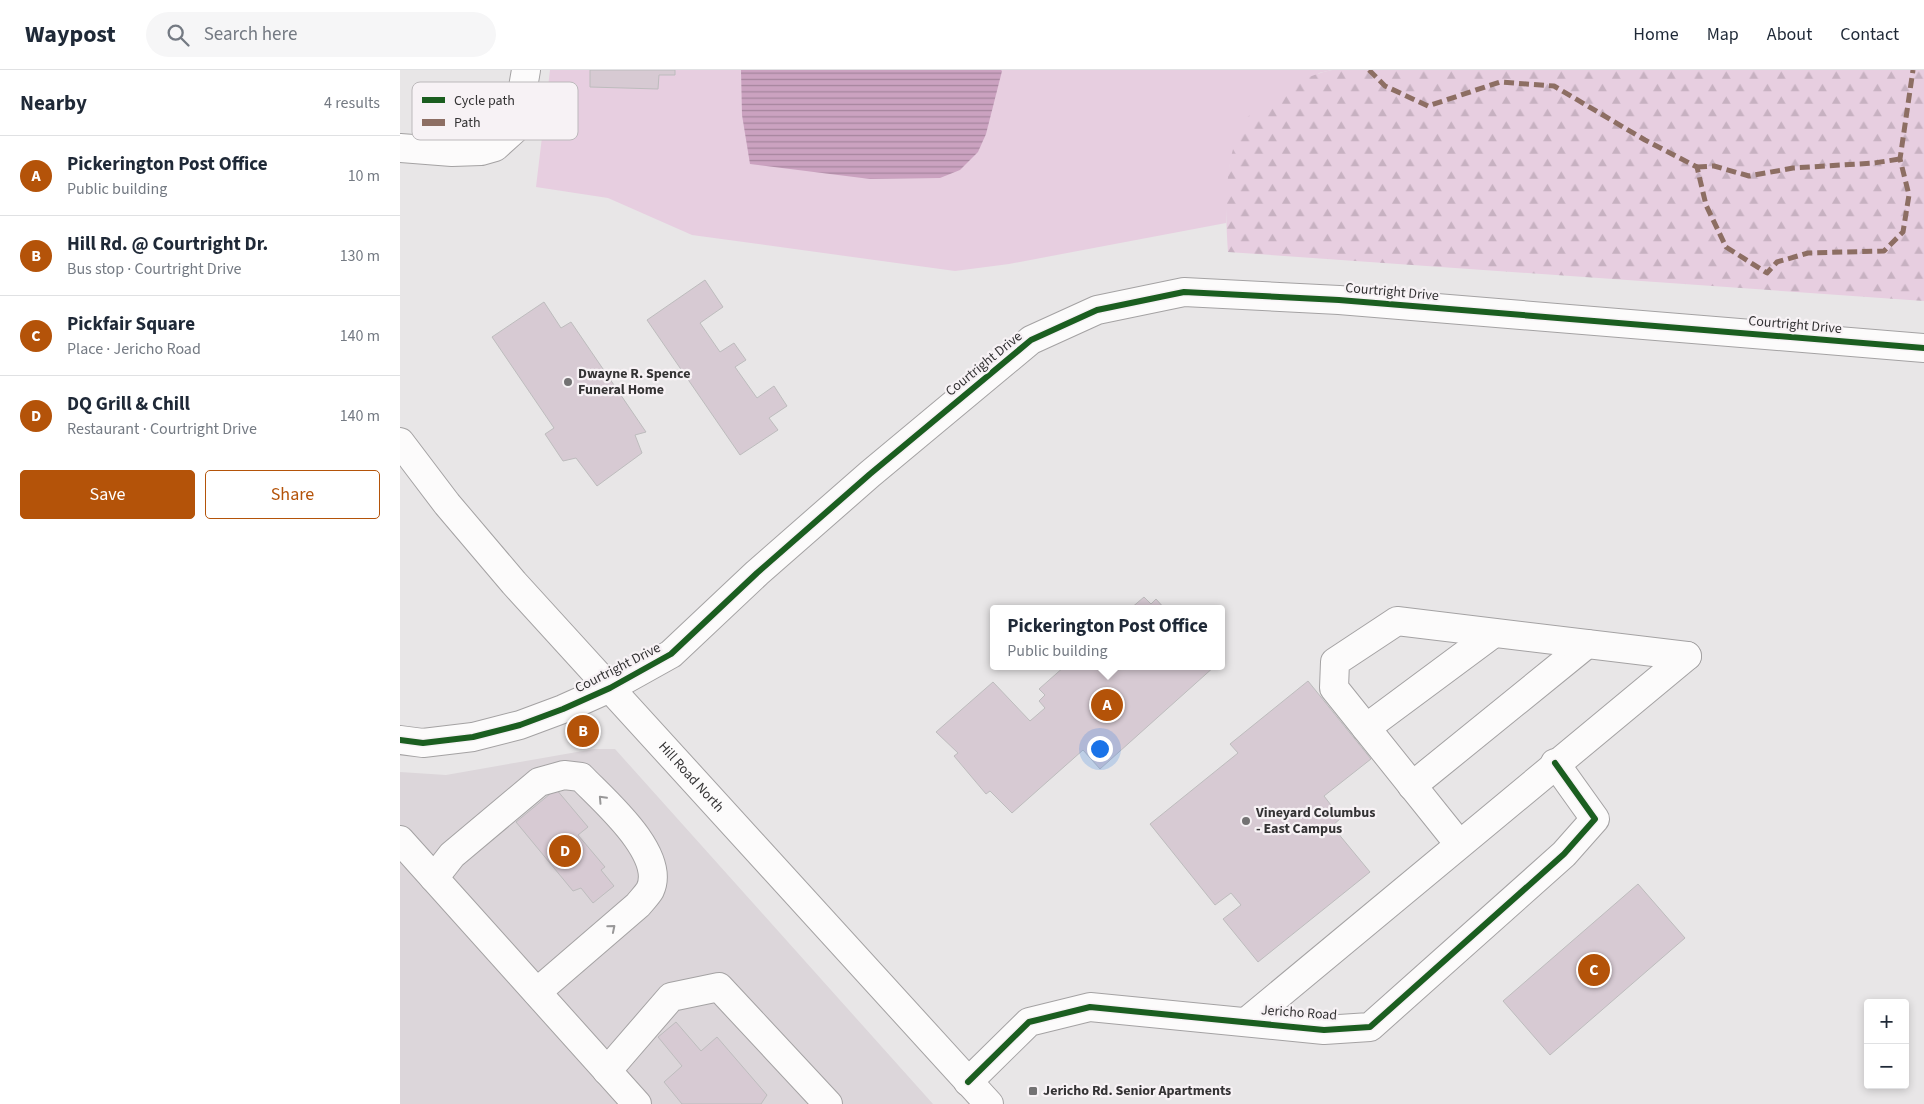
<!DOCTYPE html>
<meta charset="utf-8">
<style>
body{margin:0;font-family:"Source Sans 3",sans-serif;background:#f6f6f7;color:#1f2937}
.controls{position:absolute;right:15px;bottom:15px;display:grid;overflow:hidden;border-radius:5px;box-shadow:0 2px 8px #0003}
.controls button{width:45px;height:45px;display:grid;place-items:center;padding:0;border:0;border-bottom:1px solid #e0e1e3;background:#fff;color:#1f2937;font:25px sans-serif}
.you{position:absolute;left:699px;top:678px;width:18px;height:18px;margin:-12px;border:4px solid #fff;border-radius:50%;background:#1a73e8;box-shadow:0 0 0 8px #1a73e833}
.badge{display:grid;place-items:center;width:32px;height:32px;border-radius:50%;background:#b45309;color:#fff;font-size:16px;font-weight:700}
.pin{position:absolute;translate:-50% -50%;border:2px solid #fff;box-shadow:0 1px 5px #0006}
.popup{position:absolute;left:590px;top:535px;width:235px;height:65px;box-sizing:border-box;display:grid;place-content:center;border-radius:5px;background:#fff;filter:drop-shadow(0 1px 4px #0005);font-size:16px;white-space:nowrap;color:#747a83}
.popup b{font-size:19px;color:#1f2937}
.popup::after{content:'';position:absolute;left:50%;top:100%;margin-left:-10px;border:10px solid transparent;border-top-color:#fff}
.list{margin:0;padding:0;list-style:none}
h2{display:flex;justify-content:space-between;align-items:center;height:65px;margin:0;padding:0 20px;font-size:21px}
h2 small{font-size:16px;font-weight:400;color:#747a83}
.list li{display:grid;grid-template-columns:32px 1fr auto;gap:15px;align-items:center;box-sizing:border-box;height:80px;padding:0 20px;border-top:1px solid #e0e1e3}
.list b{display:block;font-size:19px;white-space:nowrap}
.list p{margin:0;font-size:16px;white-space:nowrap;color:#747a83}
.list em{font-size:16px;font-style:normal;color:#747a83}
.actions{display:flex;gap:10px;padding:15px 20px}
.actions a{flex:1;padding:11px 0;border:1px solid #b45309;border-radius:5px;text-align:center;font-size:18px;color:#b45309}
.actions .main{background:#b45309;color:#fff}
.icon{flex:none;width:28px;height:28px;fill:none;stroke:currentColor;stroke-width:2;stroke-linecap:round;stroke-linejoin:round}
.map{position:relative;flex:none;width:1524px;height:1034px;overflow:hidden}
header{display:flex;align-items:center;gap:30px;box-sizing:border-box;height:70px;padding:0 25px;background:#fff;border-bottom:1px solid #e0e1e3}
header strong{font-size:24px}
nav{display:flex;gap:28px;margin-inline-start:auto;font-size:18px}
.search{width:350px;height:45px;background:#f6f6f7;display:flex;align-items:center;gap:12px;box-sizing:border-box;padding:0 18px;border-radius:28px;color:#747a83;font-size:19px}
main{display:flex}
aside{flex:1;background:#fff}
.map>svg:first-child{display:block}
.built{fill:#dcd6da}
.grass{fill:#e7cee0}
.forest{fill:url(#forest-firs)}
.water{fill:url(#water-rules)}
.building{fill:#d7cad3;stroke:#bdbcbd}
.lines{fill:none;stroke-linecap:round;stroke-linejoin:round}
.minor-casing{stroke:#a4a2a3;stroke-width:30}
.major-casing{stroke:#a4a2a3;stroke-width:30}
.minor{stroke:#fcfbfb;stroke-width:28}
.major{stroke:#fcfbfb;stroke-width:28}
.quiet{stroke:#8d6e63;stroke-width:5;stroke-dasharray:10 5;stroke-linecap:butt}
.cycleway-casing{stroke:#f7f2f5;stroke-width:9}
.cycleway{stroke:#1b5e20;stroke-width:6}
.oneway{stroke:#989798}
.poi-dot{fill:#737273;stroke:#f7f2f5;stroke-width:2}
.labels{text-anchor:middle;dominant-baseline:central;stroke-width:4.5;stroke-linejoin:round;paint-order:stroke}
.street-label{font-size:14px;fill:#343334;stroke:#f7f2f5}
.poi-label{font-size:14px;font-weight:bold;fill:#343334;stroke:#f7f2f5;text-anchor:start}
.key{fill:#f7f2f5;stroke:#bcb9bb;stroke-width:1}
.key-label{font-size:14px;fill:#343334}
</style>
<header>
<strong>Waypost</strong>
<div class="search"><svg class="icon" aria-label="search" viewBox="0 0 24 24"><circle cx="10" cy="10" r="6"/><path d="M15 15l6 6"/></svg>Search here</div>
<nav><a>Home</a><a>Map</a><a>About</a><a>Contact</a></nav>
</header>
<main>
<aside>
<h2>Nearby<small>4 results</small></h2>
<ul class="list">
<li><span class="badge">A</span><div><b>Pickerington Post Office</b><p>Public building</p></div><em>10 m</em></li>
<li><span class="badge">B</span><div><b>Hill Rd. @ Courtright Dr.</b><p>Bus stop · Courtright Drive</p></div><em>130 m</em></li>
<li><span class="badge">C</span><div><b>Pickfair Square</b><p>Place · Jericho Road</p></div><em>140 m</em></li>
<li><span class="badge">D</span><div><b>DQ Grill &amp; Chill</b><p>Restaurant · Courtright Drive</p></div><em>140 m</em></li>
</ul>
<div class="actions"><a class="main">Save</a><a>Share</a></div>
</aside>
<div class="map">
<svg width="1524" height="1034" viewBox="0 0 1524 1034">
<defs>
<pattern id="forest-firs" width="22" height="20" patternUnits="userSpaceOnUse" patternTransform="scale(1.25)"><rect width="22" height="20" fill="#e7cee0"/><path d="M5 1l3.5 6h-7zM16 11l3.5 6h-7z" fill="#c7b1c1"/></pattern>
<pattern id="water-rules" width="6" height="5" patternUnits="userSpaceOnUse" patternTransform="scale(1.25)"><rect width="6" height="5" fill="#cba2c0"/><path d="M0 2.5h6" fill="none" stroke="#a6859d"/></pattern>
</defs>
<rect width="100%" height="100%" fill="#e8e6e7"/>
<polygon class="built" points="194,679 215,679 533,1034 0,1034 0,702 46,705"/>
<polygon class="grass" points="150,0 932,0 919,3 830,94 826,153 609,194 555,201 292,165 208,128 136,117"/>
<path class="forest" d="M 932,0 L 1524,0 L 1524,231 L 828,182 C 825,141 824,91 842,54 C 844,49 851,44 856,41 C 878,22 903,6 932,0 Z"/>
<polygon class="water" points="341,0 601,0 602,1 586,64 578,82 560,100 540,108 470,109 350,94 342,45"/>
<g class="building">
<polygon points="190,0 275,0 275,5 259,5 258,19 190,17"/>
<polygon points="305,210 323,237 300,253 320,282 334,273 346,290 335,297 357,328 374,316 387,336 369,348 378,360 340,385 247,250"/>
<polygon points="144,232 161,258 171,252 246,362 235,365 242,383 197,416 176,388 163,391 145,364 154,358 92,267"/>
<polygon points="744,527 751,534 756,529 765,539 730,539"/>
<polygon points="665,596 815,596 700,699 683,680 612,743 590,721 586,724 554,686 558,683 536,662 593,612 630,651 645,638 639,631 645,625 639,619"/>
<polygon points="908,611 971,689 924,726 941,748 932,756 970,802 858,892 823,849 841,835 831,823 815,835 750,754 838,683 830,674"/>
<polygon points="156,719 188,757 178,765 205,797 201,800 214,816 193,833 181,818 173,821 116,752"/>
<polygon points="1238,814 1285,868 1150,985 1103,931"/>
<polygon points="276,952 301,981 317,967 367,1025 361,1034 282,1034 264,1012 282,996 258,967"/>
</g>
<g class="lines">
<g class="minor-casing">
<g id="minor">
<polyline points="0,78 52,82 81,81 95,77 116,58 126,0"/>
<polyline points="966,658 1094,563"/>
<polyline points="0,670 23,673 73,667 120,655 163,639 210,618 271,584 357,503 470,404 631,270 697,240 784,222 939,230 1524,278"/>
<polyline points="1012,716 1187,574"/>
<polyline points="0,770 237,1034"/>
<polyline points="1059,774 934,618 935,592 997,551 1287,586"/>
<path d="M 34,808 L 52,785 L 139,712 L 164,705 L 181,707 C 203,730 267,784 250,820 C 247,825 242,830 238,835 L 137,922"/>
<polyline points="846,952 1287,586"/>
<polyline points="207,1001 271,927 319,917 428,1034"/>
<polyline points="568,1012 629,952 690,937 924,960 970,957 1164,784 1195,749 1155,693"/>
</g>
</g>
<g class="major-casing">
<g id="major">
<path id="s1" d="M 0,372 L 47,434 L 114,513 L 589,1034"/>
</g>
</g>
<use href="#minor" class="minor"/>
<use href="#major" class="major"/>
<g class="quiet">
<polyline points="969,0 985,16 1028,36 1100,12 1154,16 1245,70 1297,97 1306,135 1326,177 1367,203 1377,192 1408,183 1484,181 1503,162 1509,125 1500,89 1513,0"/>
<polyline points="1297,97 1314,96 1349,106 1393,98 1474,93 1500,89"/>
</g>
<g class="cycleway-casing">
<g id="cycleway">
<polyline points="0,670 23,673 73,667 120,655 163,639 210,618 271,584 357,503 470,404 631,270 697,240 784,222 939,230 1524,278"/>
<polyline points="568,1012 629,952 690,937 924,960 970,957 1164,784 1195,749 1155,693"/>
</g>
</g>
<use href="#cycleway" class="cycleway"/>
</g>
<defs><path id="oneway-chevron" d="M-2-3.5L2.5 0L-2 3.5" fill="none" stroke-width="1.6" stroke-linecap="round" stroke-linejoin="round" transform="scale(1.25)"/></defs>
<g class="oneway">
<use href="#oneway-chevron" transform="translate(202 729) rotate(-133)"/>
<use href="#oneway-chevron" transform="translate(212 858) rotate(-40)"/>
</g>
<g class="poi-dot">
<circle cx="168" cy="312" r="5"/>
<circle cx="846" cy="751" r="5"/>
<rect x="628" y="1016" width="10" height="10" rx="2.5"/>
</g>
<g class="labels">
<g class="street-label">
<text transform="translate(992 222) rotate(5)">Courtright Drive</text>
<text transform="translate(1395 255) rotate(5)">Courtright Drive</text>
<text transform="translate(584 294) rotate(-39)">Courtright Drive</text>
<text transform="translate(218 598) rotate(-27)">Courtright Drive</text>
<text stroke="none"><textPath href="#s1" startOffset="444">Hill Road North</textPath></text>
<text transform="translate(899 943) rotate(4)">Jericho Road</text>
</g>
<g class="poi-label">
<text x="178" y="304">Dwayne R. Spence<tspan x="178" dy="16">Funeral Home</tspan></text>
<text x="856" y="743">Vineyard Columbus<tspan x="856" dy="16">- East Campus</tspan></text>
<text x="643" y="1021">Jericho Rd. Senior Apartments</text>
</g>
</g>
<rect x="12" y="12" width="166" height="58" rx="8" class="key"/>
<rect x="22" y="27" width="23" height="6" fill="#1b5e20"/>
<rect x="22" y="49" width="23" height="7" fill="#8d6e63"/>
<g class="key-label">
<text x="54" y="35">Cycle path</text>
<text x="54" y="57">Path</text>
</g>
</svg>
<div class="controls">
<button>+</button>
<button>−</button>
</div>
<div class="you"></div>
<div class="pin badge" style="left:707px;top:635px">A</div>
<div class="popup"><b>Pickerington Post Office</b>Public building</div>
<div class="pin badge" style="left:183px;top:661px">B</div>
<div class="pin badge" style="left:1194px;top:900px">C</div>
<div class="pin badge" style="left:165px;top:781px">D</div>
</div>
</main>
